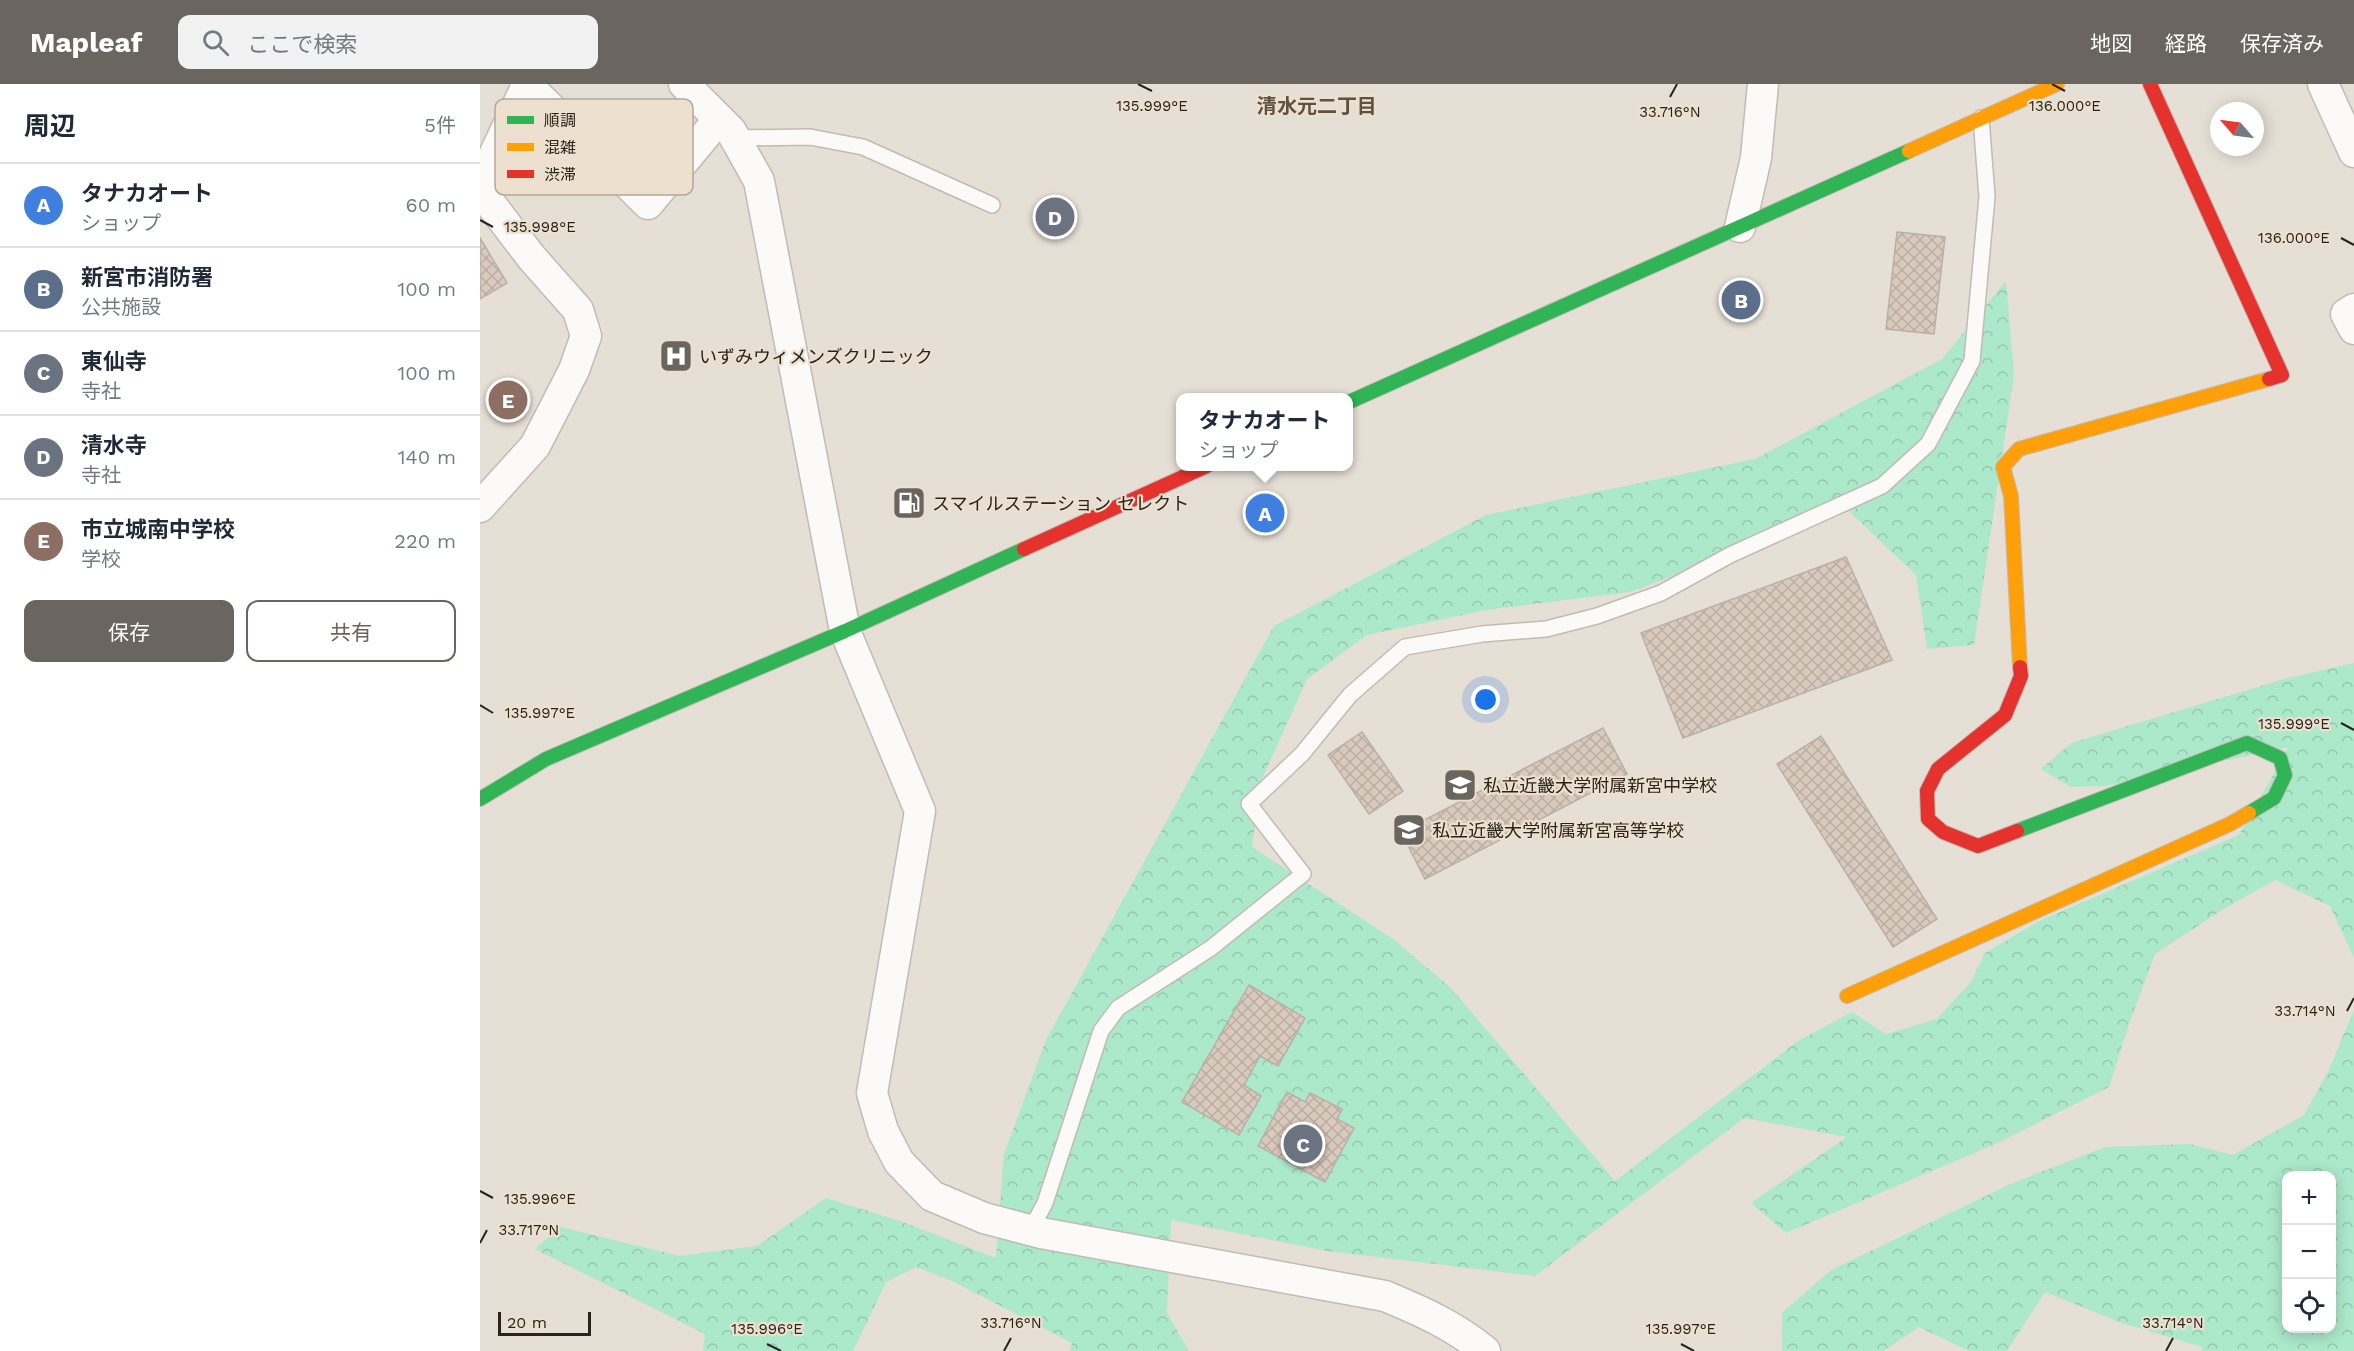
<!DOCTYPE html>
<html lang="ja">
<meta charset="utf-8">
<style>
body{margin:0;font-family:"Work Sans","Noto Sans JP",sans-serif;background:#f2f2f3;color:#1f2937}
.controls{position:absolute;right:18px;bottom:18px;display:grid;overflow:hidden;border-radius:12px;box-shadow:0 3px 15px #0003}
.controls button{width:54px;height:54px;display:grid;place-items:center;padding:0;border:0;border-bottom:2px solid #e0e1e3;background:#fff;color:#1f2937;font:30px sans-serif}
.compass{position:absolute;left:1730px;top:18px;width:54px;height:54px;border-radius:50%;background:#fff;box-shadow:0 3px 15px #0003;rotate:298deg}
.scale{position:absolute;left:18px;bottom:15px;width:93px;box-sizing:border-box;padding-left:6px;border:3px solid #28241d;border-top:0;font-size:16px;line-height:21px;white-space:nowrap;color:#28241d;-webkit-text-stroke:4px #ede0cf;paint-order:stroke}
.you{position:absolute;left:1006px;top:616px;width:21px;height:21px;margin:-15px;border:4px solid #fff;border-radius:50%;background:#1a73e8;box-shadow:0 0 0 9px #1a73e833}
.badge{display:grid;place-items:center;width:39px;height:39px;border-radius:50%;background:#6a655e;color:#fff;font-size:20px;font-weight:700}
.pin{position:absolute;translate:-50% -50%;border:3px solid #fff;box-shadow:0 2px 6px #0006}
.popup{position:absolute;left:696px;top:309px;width:177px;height:78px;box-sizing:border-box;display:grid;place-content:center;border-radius:12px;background:#fff;filter:drop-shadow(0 2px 4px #0005);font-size:20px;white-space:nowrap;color:#747a83}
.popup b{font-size:22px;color:#1f2937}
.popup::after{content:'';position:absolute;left:50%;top:100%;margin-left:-12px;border:12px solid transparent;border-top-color:#fff}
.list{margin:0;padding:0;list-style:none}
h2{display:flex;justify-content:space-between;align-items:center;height:78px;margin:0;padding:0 24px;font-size:26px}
h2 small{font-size:20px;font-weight:400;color:#747a83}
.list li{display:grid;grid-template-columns:39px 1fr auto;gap:18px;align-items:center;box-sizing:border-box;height:84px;padding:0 24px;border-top:2px solid #e0e1e3}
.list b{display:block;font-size:22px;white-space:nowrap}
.list p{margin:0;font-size:20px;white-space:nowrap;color:#747a83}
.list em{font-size:20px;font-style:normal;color:#747a83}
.actions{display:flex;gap:12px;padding:18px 24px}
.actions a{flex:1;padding:14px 0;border:2px solid #6a655e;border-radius:12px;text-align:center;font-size:21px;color:#6a655e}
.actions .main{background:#6a655e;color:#fff}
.icon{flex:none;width:33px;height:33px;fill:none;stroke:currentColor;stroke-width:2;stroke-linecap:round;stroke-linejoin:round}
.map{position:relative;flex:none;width:1874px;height:1267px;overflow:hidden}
header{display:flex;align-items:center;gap:36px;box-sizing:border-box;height:84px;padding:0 30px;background:#6a655e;color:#fff}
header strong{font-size:28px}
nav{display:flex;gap:33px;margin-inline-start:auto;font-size:21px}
.search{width:420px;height:54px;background:#f2f2f3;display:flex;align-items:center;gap:15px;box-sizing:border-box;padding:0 21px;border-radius:12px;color:#747a83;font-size:22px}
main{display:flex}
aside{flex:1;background:#fff}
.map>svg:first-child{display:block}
.forest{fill:url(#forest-crowns);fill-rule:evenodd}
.building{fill:url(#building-cross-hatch);stroke:#b7b0aa;stroke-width:1.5}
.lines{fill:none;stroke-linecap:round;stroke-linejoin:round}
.lane-casing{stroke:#c1bbb4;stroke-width:18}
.street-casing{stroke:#c1bbb4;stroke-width:33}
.fast-casing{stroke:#c1bbb4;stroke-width:16}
.slow-casing{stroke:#c1bbb4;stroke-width:16}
.jam-casing{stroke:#c1bbb4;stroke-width:16}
.lane{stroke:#fbfaf9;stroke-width:15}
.street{stroke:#fbfaf9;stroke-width:30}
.fast{stroke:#30b455;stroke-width:14}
.slow{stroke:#ff9f0a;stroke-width:14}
.jam{stroke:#e5322d;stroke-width:14}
.ticks{fill:none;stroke:#28241d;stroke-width:2}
.labels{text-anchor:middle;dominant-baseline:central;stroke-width:4.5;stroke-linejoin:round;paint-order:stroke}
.poi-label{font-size:18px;fill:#28241d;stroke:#ede0cf;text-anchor:start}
.neighbourhood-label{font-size:20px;font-weight:bold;fill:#5c5142;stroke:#ede0cf}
.key{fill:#ede0cf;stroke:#b2a89a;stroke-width:1.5}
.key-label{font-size:16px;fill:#28241d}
.ticks-label{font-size:15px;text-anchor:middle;fill:#28241d;stroke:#ede0cf;stroke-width:4.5;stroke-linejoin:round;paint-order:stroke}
</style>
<header>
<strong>Mapleaf</strong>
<div class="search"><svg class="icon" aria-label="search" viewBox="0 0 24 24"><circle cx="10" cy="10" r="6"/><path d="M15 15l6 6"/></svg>ここで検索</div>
<nav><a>地図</a><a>経路</a><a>保存済み</a></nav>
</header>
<main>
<aside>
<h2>周辺<small>5件</small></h2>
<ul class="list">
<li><span class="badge" style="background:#3f7fe0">A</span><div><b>タナカオート</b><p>ショップ</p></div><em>60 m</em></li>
<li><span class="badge" style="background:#5c6f8a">B</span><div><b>新宮市消防署</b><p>公共施設</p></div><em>100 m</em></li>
<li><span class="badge" style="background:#6b7280">C</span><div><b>東仙寺</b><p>寺社</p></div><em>100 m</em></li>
<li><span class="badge" style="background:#6b7280">D</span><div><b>清水寺</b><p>寺社</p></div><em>140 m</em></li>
<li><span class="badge" style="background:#8d6e63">E</span><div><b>市立城南中学校</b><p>学校</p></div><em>220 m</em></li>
</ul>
<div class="actions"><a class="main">保存</a><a>共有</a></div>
</aside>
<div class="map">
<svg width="1874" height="1267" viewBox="0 0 1874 1267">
<defs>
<pattern id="forest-crowns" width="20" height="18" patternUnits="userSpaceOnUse" patternTransform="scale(1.5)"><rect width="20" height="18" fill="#ace8ca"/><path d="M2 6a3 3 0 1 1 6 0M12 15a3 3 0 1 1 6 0" fill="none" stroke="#94c7ad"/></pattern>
<pattern id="building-cross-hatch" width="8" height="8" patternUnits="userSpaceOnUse" patternTransform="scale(1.5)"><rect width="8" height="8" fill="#dacabd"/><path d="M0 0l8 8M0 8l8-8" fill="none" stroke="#bbada2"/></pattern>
</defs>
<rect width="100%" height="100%" fill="#e6dfd6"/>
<g class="forest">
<polygon points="1526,197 1534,291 1494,561 1447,565 1436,491 1369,427 1150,508 1006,526 887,551 827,595 782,695 772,763 913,855 971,904 1135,1097 1318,957 1372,928 1406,950 1457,935 1491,898 1505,869 1559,837 1759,751 1809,663 1626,702 1591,703 1561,685 1591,659 1804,595 1874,579 1874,874 1850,822 1795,796 1745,824 1675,870 1650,937 1629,1003 1520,1058 1306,1149 1271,1119 1367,1053 1264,1034 1055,1192 847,1167 691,1136 687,1229 709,1267 590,1267 592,1259 474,1198 436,1183 406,1198 373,1267 223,1267 225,1250 55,1165 80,1143 200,1172 277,1162 346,1114 420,1137 516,1174 524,1070 566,956 794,542 1006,431 1275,375 1462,275"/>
<path d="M 1874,926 L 1874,1267 L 1722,1267 L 1722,1263 L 1642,1239 L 1565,1208 L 1527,1267 L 1489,1267 L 1439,1243 L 1403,1267 L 1302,1267 L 1302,1229 L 1351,1186 L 1533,1099 L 1625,1063 L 1710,1060 L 1753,1071 L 1824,1031 L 1849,986 ZM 1806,1092 L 1852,1092 L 1852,1244 L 1806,1244 Z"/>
</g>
<g class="building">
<polygon points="1417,148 1465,153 1454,250 1406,245"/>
<polygon points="0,154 27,199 0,215"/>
<polygon points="1366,473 1412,576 1203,654 1161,549"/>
<polygon points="1123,644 1147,690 945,795 921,748"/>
<polygon points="882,648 923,707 889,730 848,671"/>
<polygon points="1341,652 1457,835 1413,863 1297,680"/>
<polygon points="769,901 825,934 798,982 780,972 764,1001 781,1012 759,1051 702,1018"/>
<polygon points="807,1008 825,1018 830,1009 862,1025 857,1035 874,1044 845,1098 778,1062"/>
</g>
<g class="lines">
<g class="lane-casing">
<g id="lane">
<polyline points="255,54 330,53 383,63 512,121"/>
<polyline points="550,1147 565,1119 621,947 638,924 731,864 823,790 769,720 822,670 870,611 925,563 1002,550 1066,545 1117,532 1181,509 1250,471 1402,402 1448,360 1492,277 1507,113 1501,34"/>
</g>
</g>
<g class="street-casing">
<g id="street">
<path d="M 204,0 L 251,47 L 279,97 L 365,547 L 440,727 L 392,1009 L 403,1047 L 419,1078 L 452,1112 L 504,1134 L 561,1149 L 905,1212 C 941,1227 975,1242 1005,1267"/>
<polyline points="1843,0 1874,68"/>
<polyline points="0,101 47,1 168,120 239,35"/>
<polyline points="0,106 52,174 98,226 106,252 94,286 55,362 0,423"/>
<polyline points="1260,143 1276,74 1283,0"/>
<polyline points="1874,225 1866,230 1874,245"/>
</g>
</g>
<g class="fast-casing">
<g id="fast">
<polyline points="869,318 1429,67"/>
<polyline points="0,715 66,675 365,547 544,465"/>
<polyline points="1537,747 1767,659 1800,674 1805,691 1794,714 1769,729"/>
</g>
</g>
<g class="slow-casing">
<g id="slow">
<polyline points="1429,67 1577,0"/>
<polyline points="1540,583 1531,412 1523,383 1539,365 1789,295"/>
<polyline points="1367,912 1750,740 1769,729"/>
</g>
</g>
<g class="jam-casing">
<g id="jam">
<polyline points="1670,0 1802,291 1789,295"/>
<polyline points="544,465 727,382"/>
<polyline points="1537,747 1498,762 1463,748 1448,735 1447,707 1458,685 1525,631 1541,592 1540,583"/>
</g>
</g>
<use href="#lane" class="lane"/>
<use href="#street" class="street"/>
<use href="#fast" class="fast"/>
<use href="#slow" class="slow"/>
<use href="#jam" class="jam"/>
</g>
<path class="ticks" d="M 658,0 L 672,7M 1572,0 L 1585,7M 1190,13 L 1197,0M 0,136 L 13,143M 1861,154 L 1874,161M 0,621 L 13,629M 1861,639 L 1874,646M 1867,927 L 1874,914M 0,1107 L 13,1114M 0,1159 L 7,1146M 287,1260 L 301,1267M 1201,1260 L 1214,1267M 524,1267 L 531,1254M 1686,1267 L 1693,1254"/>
<defs>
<g id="hospital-square" transform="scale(1.725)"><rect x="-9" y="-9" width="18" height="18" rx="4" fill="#6a655e" stroke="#ede0cf"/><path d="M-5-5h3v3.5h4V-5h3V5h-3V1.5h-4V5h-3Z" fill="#fff"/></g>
<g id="fuel-square" transform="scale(1.725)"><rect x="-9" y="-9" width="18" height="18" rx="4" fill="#6a655e" stroke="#ede0cf"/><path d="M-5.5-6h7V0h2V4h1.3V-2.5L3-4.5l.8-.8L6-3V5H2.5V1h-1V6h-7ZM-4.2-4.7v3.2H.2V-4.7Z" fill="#fff"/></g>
<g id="school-square" transform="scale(1.725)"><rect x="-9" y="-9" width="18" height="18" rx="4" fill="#6a655e" stroke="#ede0cf"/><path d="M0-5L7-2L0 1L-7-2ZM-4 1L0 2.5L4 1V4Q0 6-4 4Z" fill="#fff"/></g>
</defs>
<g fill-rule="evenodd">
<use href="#hospital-square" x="196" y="272"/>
<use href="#fuel-square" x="429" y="419"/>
<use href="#school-square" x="980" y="701"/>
<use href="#school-square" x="929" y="746"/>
</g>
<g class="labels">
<g class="poi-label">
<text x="219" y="272">いずみウィメンズクリニック</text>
<text x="452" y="419">スマイルステーション セレクト</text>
<text x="1003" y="701">私立近畿大学附属新宮中学校</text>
<text x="952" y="746">私立近畿大学附属新宮高等学校</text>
</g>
<g class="neighbourhood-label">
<text x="837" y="22">清水元二丁目</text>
</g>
</g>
<rect x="15" y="15" width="198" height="96" rx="9" class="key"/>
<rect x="27" y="32" width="27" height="8" fill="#30b455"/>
<rect x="27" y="59" width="27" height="8" fill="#ff9f0a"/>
<rect x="27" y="86" width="27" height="8" fill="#e5322d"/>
<g class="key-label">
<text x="64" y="42">順調</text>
<text x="64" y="69">混雑</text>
<text x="64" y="96">渋滞</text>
</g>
<g class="ticks-label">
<text x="672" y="27">135.999°E</text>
<text x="1585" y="27">136.000°E</text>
<text x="1190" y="33">33.716°N</text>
<text x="60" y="148">135.998°E</text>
<text x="1814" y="159">136.000°E</text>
<text x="60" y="634">135.997°E</text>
<text x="1814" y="645">135.999°E</text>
<text x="1825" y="932">33.714°N</text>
<text x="60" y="1120">135.996°E</text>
<text x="49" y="1151">33.717°N</text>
<text x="531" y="1244">33.716°N</text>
<text x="1693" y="1244">33.714°N</text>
<text x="287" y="1250">135.996°E</text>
<text x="1201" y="1250">135.997°E</text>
</g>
</svg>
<div class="controls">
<button>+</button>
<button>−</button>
<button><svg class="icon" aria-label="locate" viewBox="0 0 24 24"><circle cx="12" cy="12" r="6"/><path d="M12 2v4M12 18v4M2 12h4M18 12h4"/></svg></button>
</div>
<svg class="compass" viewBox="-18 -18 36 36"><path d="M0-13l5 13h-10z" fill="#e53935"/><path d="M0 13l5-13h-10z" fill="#747a83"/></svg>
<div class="scale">20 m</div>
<div class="you"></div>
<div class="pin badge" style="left:785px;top:429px;background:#3f7fe0">A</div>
<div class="popup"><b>タナカオート</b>ショップ</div>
<div class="pin badge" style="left:1261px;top:216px;background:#5c6f8a">B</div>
<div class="pin badge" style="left:823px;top:1060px;background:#6b7280">C</div>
<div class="pin badge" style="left:575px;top:133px;background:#6b7280">D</div>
<div class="pin badge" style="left:28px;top:316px;background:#8d6e63">E</div>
</div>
</main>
